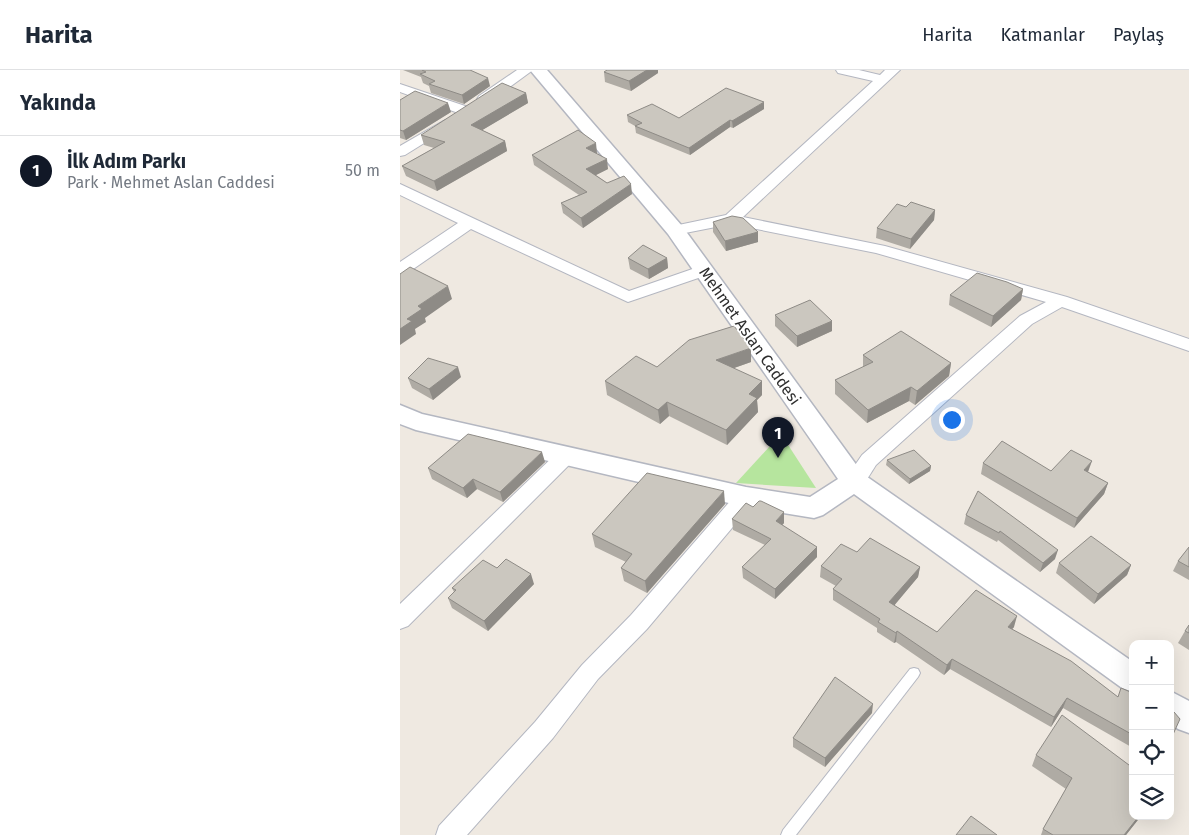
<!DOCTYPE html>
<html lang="tr">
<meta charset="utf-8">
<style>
body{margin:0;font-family:"Fira Sans",sans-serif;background:#f6f6f7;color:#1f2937}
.controls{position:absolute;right:15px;bottom:15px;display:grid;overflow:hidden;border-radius:10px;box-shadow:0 5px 20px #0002}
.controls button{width:45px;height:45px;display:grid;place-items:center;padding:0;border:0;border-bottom:1px solid #e0e1e3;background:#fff;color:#1f2937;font:25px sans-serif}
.you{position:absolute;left:551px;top:349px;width:18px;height:18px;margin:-12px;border:4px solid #fff;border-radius:50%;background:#1a73e8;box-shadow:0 0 0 8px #1a73e833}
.badge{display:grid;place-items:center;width:32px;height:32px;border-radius:50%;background:#111827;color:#fff;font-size:16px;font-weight:700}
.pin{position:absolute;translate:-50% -41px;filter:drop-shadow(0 1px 2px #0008)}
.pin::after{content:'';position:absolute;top:26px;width:18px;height:15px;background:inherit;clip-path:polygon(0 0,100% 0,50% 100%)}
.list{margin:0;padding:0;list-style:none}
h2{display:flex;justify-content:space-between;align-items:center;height:65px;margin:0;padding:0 20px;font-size:21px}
h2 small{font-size:16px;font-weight:400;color:#747a83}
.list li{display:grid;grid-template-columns:32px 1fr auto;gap:15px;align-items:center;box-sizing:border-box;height:70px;padding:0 20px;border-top:1px solid #e0e1e3}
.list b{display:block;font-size:19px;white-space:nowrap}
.list p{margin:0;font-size:16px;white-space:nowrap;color:#747a83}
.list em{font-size:16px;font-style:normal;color:#747a83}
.icon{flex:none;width:28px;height:28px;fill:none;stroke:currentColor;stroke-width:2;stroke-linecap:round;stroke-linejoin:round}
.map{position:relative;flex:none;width:789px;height:765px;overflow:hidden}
header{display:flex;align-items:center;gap:30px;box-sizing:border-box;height:70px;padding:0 25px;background:#fff;border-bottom:1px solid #e0e1e3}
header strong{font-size:24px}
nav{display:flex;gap:28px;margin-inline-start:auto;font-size:18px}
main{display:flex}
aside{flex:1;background:#fff}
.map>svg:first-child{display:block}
.green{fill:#b6e59e}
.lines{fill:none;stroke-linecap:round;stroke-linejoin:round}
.service-casing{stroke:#b4b7c1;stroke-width:2}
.minor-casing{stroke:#b4b7c1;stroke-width:2}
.tertiary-casing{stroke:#b4b7c1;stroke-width:3}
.service{fill:#fff;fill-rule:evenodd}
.minor{fill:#fff;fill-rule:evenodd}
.tertiary{fill:#fff;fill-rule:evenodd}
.wall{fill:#afaba4}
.shaded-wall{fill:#8e8b86}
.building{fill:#cbc7bf;stroke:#8e8b86}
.labels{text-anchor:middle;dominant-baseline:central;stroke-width:4;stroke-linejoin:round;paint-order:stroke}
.street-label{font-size:16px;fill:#2e2e2e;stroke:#fff}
</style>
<header>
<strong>Harita</strong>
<nav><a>Harita</a><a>Katmanlar</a><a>Paylaş</a></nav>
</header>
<main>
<aside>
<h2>Yakında<small></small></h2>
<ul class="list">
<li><span class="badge">1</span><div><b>İlk Adım Parkı</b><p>Park · Mehmet Aslan Caddesi</p></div><em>50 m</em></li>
</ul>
</aside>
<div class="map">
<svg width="789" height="765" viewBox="0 0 789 765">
<rect width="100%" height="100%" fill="#efe9e1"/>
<polygon class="green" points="381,364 416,418 336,413"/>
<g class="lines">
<g class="service-casing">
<polygon id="service" points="514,598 518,599 520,603 518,607 396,765 381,765 383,760 510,599"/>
</g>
<g class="minor-casing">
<g id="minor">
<polygon points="117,0 133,0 89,32 79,32 77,29 79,26"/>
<path d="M 436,0 L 459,0 L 480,5 L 485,0 L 500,0 L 343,147 L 485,176 L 667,227 L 789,269 L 789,281 L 662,237 L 632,254 L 476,395 C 468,407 463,421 447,416 L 444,411 L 462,385 L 620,246 L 646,232 L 476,183 L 331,154 L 275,165 L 269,163 L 267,160 L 269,157 L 326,145 L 473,11 L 438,3 Z"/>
<polygon points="0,14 71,38 73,41 71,44 61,44 0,22"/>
<polygon points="45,50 52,54 50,57 5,85 0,86 0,76"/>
<polygon points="0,114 229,221 304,195 310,196 312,200 310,204 228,232 71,159 6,204 0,205 0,192 58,153 0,125"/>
<polygon points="166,379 173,381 176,386 173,391 8,556 0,559 0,534 159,381"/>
<polygon points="346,419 353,421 356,427 353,433 247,559 198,609 153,668 67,765 36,765 39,756 135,652 182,595 231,545 339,421"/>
</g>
</g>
<g class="tertiary-casing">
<g id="tertiary">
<polygon points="130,0 147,0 282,156 463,404 733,592 733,622 722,618 454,424 423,445 414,448 346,437 16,360 0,354 0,335 22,344 346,417 410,427 438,409 268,164"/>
<polygon points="770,621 789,631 789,663 778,659 770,653"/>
</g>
</g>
<use href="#service" class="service"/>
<use href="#minor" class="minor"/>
<use href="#tertiary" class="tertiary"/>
</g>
<g class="wall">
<polygon points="3,0 70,0 90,16 64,34 31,23 29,16 23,13 21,7"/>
<polygon points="207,0 258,0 258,3 231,21 205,12 204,2"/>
<polygon points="126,23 128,33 82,60 105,71 107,81 37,121 6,106 2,96 34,78 24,75 21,65"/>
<polygon points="0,30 51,42 6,70 0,68"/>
<polygon points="364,39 333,58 330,57 290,85 236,63 235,56 228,52 227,45 279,48"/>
<polygon points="197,84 208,99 196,105 207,113 232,124 183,158 163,143 161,133 179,125 134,95 132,85"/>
<polygon points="506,137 535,140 534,150 510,179 476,168 477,158"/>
<polygon points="313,152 358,162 358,172 326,181 313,162"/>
<polygon points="228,188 267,188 268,198 249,209 230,199"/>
<polygon points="623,219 621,230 591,257 549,235 550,225"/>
<polygon points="375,245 432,251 432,261 397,277 375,256"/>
<polygon points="463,285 551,293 549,306 515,335 509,331 467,353 435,324 435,310 463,297"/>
<polygon points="351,292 334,298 362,325 357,330 358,342 327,375 269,346 260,354 207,325 205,311 257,297"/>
<polygon points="61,307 33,330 12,318 8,308"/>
<polygon points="487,390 531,396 530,401 509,414 486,395"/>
<polygon points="145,392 103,432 77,419 67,428 32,409 28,398"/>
<polygon points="583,393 651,401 688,402 708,413 704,424 674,458 581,404"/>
<polygon points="578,421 655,489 640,502 598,470 597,472 564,454 566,445"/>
<polygon points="325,434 247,523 224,511 221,498 226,492 195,477 192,464"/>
<polygon points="332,449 384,453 382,455 417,487 375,529 343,508 342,497 365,475 333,460"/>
<polygon points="789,477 789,510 773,501 778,491"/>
<polygon points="457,482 520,497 518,507 494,535 537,562 614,557 612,559 718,627 733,623 733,678 663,638 651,657 550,599 544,605 496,572 494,573 477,562 477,558 433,530 433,519 436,516 420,507 421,496"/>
<polygon points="659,493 731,495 727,505 694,534 656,503"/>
<polygon points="97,498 134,514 88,561 52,538 48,528 54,522 52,518"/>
<polygon points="789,555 789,580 778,573 785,561"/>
<polygon points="472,643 425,697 393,677 393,668"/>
<polygon points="636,685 733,746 741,746 726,765 641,765 643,759 666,719 632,696"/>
</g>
<g class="shaded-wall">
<polygon points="247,0 258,0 258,3 231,21 229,11"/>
<polygon points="88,8 90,16 64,34 62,25"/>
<polygon points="126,23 128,33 74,65 71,55"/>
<polygon points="364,32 364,39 333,58 332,51"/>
<polygon points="48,33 51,42 6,70 3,61"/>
<polygon points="330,50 330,57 290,85 289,78"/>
<polygon points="105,71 107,81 37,121 34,111"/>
<polygon points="196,73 197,83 188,88 186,78"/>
<polygon points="207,89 208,99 188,109 186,99"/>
<polygon points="231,114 232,124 183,158 181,148"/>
<polygon points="535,140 534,150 510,179 511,169"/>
<polygon points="358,162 358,172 326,181 325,171"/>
<polygon points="267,188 268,198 249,209 248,199"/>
<polygon points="48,216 52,229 25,248 26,252 15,259 16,264 0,275 0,259 7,249 18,236"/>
<polygon points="623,219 621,230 591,257 593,246"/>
<polygon points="432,251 432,261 397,277 397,266"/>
<polygon points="351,278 351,292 317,304 316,290"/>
<polygon points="551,293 549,306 515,335 517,321"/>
<polygon points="58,297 61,307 33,330 29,319"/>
<polygon points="362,311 362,325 357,330 358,342 327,375 326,360 349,324"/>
<polygon points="511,317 509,331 467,353 468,340"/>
<polygon points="267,332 269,346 260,354 258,340"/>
<polygon points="142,382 145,392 103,432 100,422"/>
<polygon points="692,391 688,402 680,410 684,400"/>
<polygon points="531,396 530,401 509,414 510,409"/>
<polygon points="73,409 77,419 67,428 63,418"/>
<polygon points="708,413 704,424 674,458 677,448"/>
<polygon points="324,421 325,434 247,523 245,511"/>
<polygon points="384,442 384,453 376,462 376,451"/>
<polygon points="417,477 417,487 375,529 375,519"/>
<polygon points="658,480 655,489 640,502 643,493"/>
<polygon points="731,495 727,505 694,534 698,524"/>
<polygon points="520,497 518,507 488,543 489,532"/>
<polygon points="131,504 134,514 88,561 84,551"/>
<polygon points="617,546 614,557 605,567 608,557"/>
<polygon points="497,561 496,572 494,573 496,563"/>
<polygon points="552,589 550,599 544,605 547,595"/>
<polygon points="667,628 663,638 651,657 654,647"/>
<polygon points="473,634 472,643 425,697 425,688"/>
<polygon points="739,746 741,746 726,765 724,765"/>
</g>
<g class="building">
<polygon points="22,0 70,0 88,8 62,25 29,14 35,11 20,4 26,2"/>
<polygon points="207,0 247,0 229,11 204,2"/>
<polygon points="102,13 126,23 71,55 105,71 34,111 2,96 45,72 21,65"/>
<polygon points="326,18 364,32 332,51 330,50 289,78 235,56 242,53 227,45 252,34 279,48"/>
<polygon points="15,21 48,33 3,61 0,60 0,30"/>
<polygon points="178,60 196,73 186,78 207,89 186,99 207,113 224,106 231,114 181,148 161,133 187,122 132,85"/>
<polygon points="511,132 535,140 511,169 477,158 497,134 506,137"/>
<polygon points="332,146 343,148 358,162 325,171 313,152"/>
<polygon points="243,175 267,188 248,199 228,188"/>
<polygon points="10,197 48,216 18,236 22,239 7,249 12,251 0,259 0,204"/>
<polygon points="577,203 607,212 623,219 593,246 550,225"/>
<polygon points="410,230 432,251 397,266 375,245"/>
<polygon points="334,256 351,278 316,290 362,311 349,324 357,328 326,360 267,332 258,340 205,311 236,286 257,297 289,270"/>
<polygon points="501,261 551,293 517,321 511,317 468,340 435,310 473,292 463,285"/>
<polygon points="28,288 58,297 29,319 8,308"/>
<polygon points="68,364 142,382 100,422 73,409 63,418 28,398"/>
<polygon points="602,371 651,401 671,380 692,391 684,400 708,413 677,448 583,393"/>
<polygon points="514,380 531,396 510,409 487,390"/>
<polygon points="247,403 324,421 245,511 221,498 232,484 192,464"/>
<polygon points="578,421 658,480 643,493 600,461 599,463 566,445"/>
<polygon points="359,431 361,431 384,442 376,451 417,477 375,519 342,497 371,469 332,449 346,433 353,437"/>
<polygon points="691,466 731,495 698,524 659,493"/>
<polygon points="470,468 520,497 489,532 537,562 576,520 617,546 608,557 671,591 718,627 721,618 733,623 733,665 667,628 654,647 552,589 547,595 497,561 496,563 478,552 480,549 433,519 442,509 421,496 441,474 457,482"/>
<polygon points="789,477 789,497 778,491"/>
<polygon points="106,489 131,504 84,551 48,528 56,520 52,518 83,490 97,498"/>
<polygon points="789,555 789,563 785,561"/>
<polygon points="435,607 473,634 425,688 393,668"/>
<polygon points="770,641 774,642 780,649 770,671"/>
<polygon points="662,645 733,698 733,746 739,746 724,765 653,765 643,759 672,708 636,685"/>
<polygon points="571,746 597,765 556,765"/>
</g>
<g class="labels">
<g class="street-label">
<text transform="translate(350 266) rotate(55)">Mehmet Aslan Caddesi</text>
</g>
</g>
</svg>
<div class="controls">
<button>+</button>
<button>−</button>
<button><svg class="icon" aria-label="locate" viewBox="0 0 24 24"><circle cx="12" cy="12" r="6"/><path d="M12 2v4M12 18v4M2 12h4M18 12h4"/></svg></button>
<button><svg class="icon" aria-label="layers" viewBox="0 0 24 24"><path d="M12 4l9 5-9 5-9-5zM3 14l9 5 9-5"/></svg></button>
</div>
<div class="you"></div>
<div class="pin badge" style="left:378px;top:388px">1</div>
</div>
</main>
